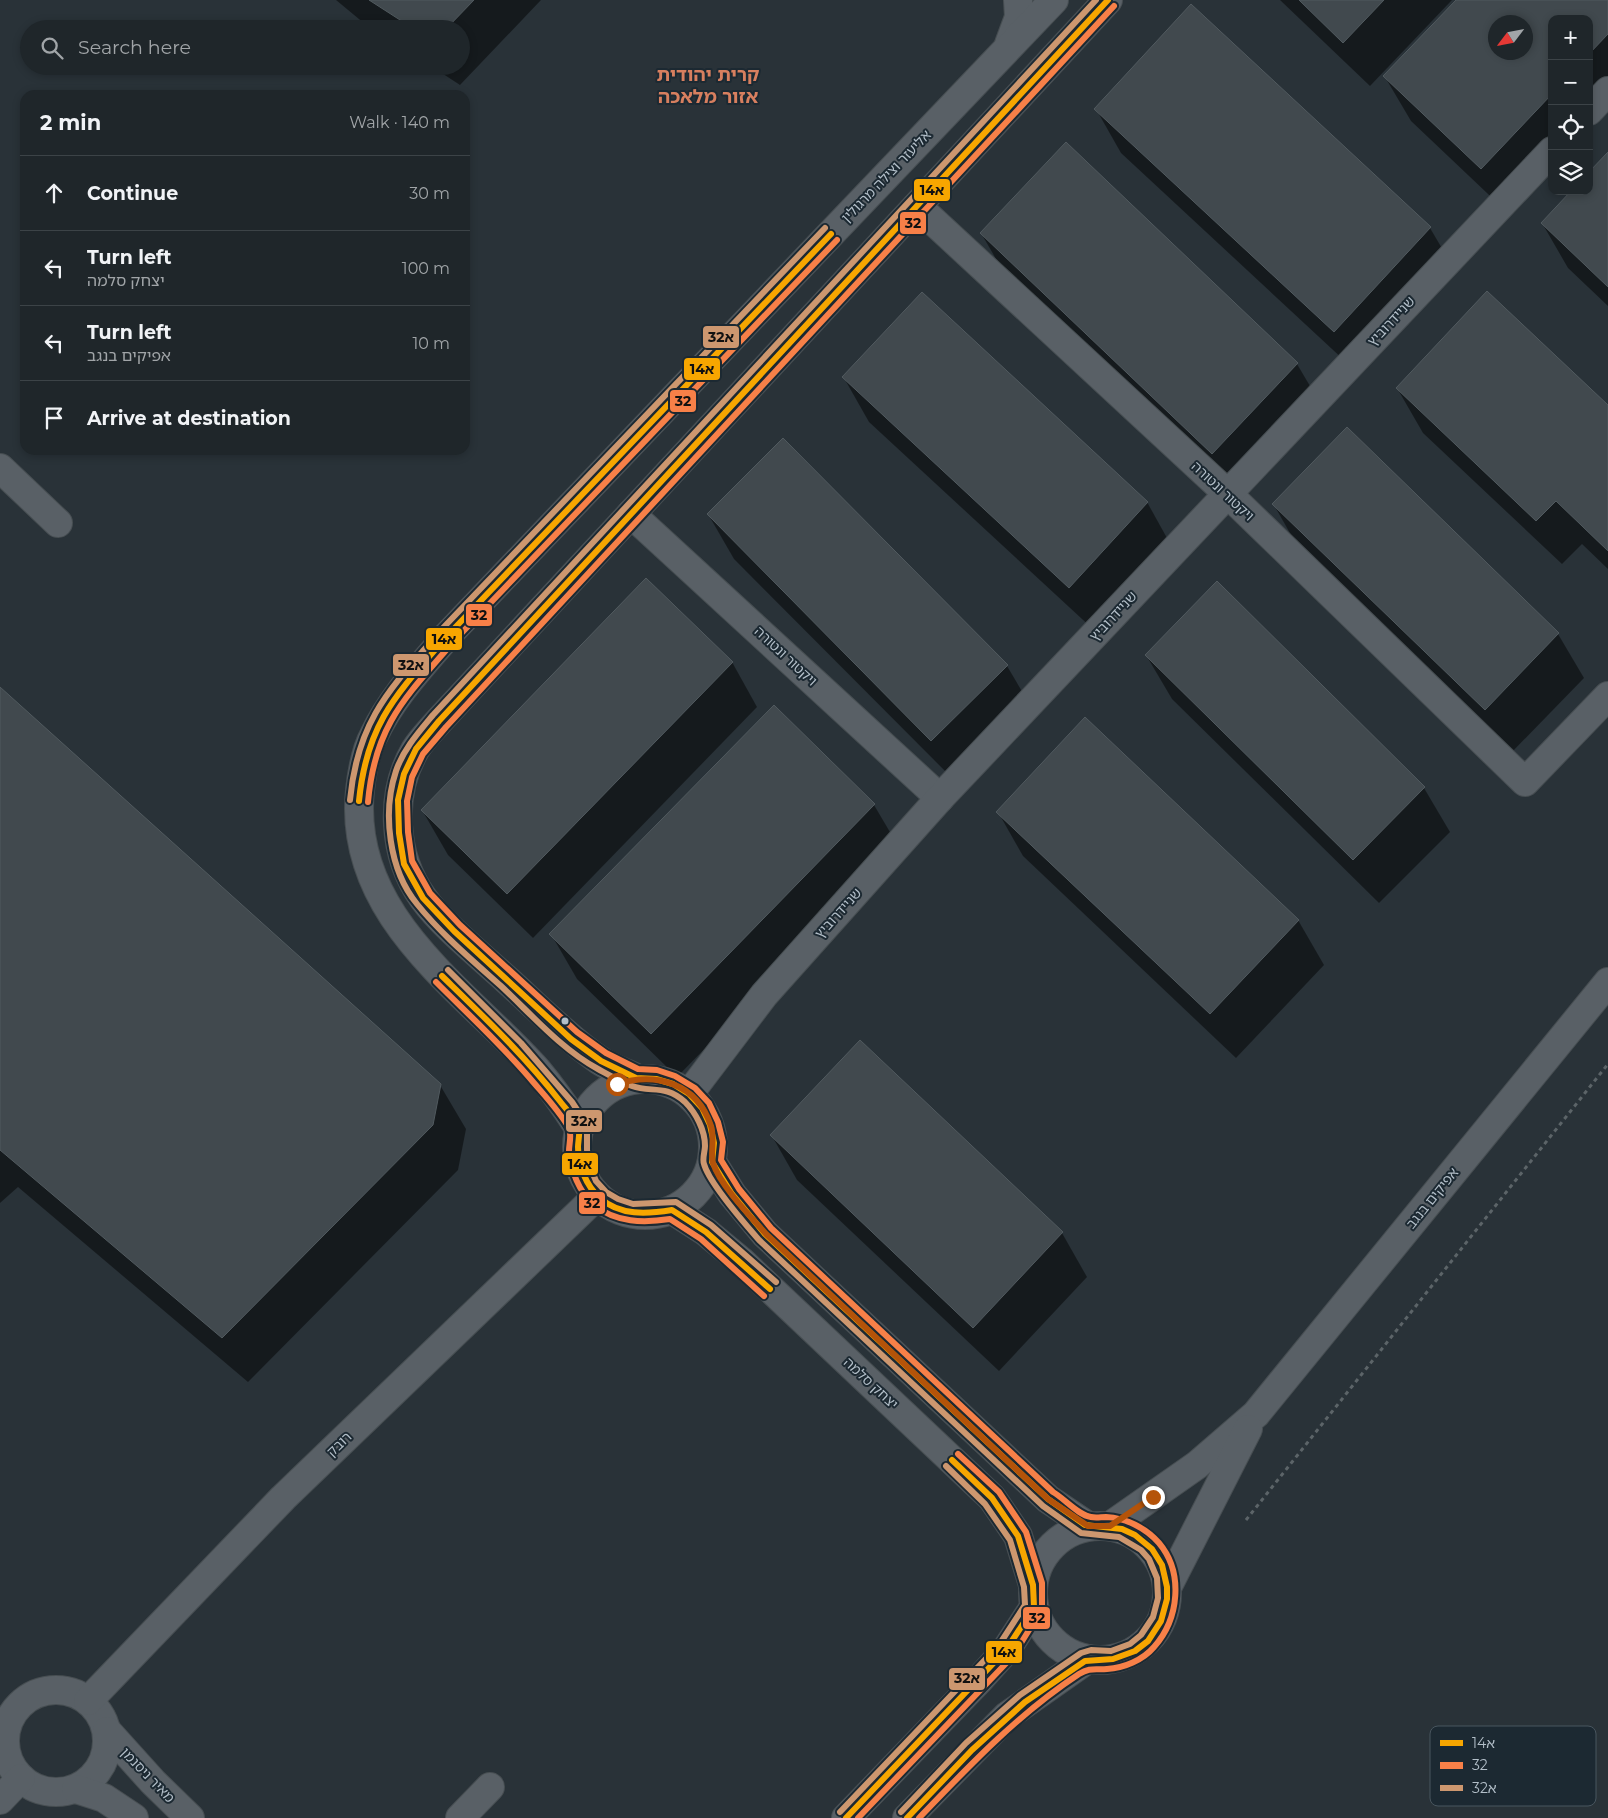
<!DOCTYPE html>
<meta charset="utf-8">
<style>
body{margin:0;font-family:Montserrat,"Noto Sans Hebrew",sans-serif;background:#2c3236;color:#f1f3f6}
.controls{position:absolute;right:15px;top:15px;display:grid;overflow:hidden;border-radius:10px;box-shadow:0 2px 8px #0003}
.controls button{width:45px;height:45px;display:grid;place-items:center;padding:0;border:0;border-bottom:1px solid #3c4347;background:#1f262a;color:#f1f3f6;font:25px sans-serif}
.compass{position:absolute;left:1488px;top:15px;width:45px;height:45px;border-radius:50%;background:#1f262a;box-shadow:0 2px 8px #0003;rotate:238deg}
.stop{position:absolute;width:15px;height:15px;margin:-11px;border:4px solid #b45309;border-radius:50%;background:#fff}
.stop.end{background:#b45309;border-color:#fff;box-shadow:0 1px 5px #0008}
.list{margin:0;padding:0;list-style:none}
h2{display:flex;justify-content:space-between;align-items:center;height:65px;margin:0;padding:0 20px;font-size:21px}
h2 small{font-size:16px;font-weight:400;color:#a1a5a8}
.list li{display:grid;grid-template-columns:32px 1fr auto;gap:15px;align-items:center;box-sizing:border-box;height:75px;padding:0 20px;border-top:1px solid #3c4347}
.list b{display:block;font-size:19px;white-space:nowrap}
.list p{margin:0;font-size:16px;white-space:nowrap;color:#a1a5a8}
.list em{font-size:16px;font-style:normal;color:#a1a5a8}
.icon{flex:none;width:28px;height:28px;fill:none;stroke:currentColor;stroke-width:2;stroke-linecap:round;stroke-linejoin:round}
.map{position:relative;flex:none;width:1608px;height:1818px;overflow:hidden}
.search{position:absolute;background:#1f262a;box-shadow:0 2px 8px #0003;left:20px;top:20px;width:450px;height:55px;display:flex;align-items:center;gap:12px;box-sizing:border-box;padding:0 18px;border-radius:28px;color:#a1a5a8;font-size:19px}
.panel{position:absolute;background:#1f262a;box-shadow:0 2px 8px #0003;left:20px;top:90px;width:450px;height:365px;border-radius:15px}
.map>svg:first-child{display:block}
.shadow{fill:#0007;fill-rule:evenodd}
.building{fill:#41494e;stroke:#515a5f;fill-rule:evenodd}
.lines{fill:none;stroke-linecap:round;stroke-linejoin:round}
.minor-casing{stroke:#474e52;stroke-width:30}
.path{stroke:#5c6468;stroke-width:3;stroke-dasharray:4 4;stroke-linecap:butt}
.minor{stroke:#596066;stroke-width:28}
.bus-1-casing{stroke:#1c2932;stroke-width:10}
.bus-2-casing{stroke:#1c2932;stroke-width:10}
.bus-3-casing{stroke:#1c2932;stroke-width:10}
.bus-1{stroke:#f7a600;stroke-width:6}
.bus-2{stroke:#f78048;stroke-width:6}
.bus-3{stroke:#cd976f;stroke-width:6}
.route{stroke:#b45309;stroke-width:6}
.bus-dot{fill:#b3bfc9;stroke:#1c2932;stroke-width:2}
.labels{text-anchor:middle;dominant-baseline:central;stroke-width:4;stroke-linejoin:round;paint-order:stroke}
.street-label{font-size:14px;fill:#b3bfc9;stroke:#1c2932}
.district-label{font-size:19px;font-weight:bold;fill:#d77f5f;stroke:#1c2932}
.key{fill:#1c2932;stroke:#49565f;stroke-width:1}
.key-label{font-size:14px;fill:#b3bfc9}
.line-badge{stroke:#1c2932;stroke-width:2}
.pale-badge-label{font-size:14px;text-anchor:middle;font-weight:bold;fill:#111}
</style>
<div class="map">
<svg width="1608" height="1818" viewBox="0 0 1608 1818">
<rect width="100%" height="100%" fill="#293238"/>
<g class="shadow">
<polygon points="336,0 541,0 460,85 431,66 461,66 461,29 371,29"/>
<polygon points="1280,0 1452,0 1370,86"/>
<path d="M 1458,0 L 1608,0 L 1608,105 L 1589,125 L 1589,19 L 1552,19 L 1552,165 L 1507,212 L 1411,121 L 1385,77 ZM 1496,22 L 1526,22 L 1526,52 L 1496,52 Z"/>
<polygon points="1096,109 1430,228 1456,272 1360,375 1121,153"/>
<polygon points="1608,154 1608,306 1568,268 1542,223 1589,191"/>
<polygon points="981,233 1297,364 1323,408 1238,498 1007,278"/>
<polygon points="844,378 1147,502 1172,547 1095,631 869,422"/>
<polygon points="1397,388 1608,407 1608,569 1582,544 1562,564 1423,433"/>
<polygon points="1347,429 1558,634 1584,678 1511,753 1299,549 1274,505"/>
<polygon points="708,514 1007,666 1033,710 958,784 734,559"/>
<polygon points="1146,655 1424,788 1450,832 1379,903 1172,699"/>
<polygon points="732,662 757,707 533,938 448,855 422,810"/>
<polygon points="0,689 440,1085 466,1129 458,1170 248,1382 18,1187 0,1203"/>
<polygon points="774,706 874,805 900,849 677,1077 577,979 551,934"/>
<polygon points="998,812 1298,920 1324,965 1236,1058 1023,856"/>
<polygon points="772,1136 1062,1233 1087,1277 999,1371 797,1180"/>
</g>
<g class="building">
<polygon points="369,0 474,0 446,29 414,29"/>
<polygon points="1299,0 1384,0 1343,43"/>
<path d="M 1456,0 L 1608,0 L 1608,34 L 1589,54 L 1589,19 L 1552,19 L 1552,94 L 1481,169 L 1383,76 ZM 1496,22 L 1526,22 L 1526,52 L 1496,52 Z"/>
<polygon points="1191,4 1431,227 1334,332 1094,109"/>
<polygon points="1066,142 1298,363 1212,454 980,233"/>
<polygon points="1608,152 1608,287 1541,223 1571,191 1589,191 1589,172"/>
<polygon points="1487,291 1608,405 1608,551 1556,501 1536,521 1396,388"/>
<polygon points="922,292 1148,502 1069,588 842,377"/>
<polygon points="1347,427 1559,633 1485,710 1272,504"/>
<polygon points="783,438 1008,665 931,741 707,514"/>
<polygon points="646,578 733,662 507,894 421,810"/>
<polygon points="1217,581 1425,787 1353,860 1145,655"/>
<polygon points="0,687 441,1084 433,1125 222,1338 0,1150"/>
<polygon points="774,705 875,804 651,1034 549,934"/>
<polygon points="1085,717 1299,920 1210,1014 996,812"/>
<polygon points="860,1040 1063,1232 973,1328 770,1135"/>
</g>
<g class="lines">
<g class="minor-casing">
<g id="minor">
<polyline points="1009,44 1019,17 1018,0"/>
<polyline points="1589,111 1608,91"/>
<polyline points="917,206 1228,494 1525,782 1608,696"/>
<polyline points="0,468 58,523"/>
<polyline points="631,514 940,798"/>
<path d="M 636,1078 C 624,1072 610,1068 599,1060 C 566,1037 537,1007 507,980 C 481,956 443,926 423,898 C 393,856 389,795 415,750 C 421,740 431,730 439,721 L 1108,0"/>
<circle cx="645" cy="1147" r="68"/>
<polyline points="689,1094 764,995 940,798 1552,151"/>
<path d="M 579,1128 C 566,1108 553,1089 537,1070 C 463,988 347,916 360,790 C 362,772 365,751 374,735 C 392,697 421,667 448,635 L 1054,0"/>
<polyline points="712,1162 732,1194 765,1234 1048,1499 1088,1526"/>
<polyline points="672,1210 706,1232 741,1261 992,1498 1018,1536 1033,1585"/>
<circle cx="1100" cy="1593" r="67"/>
<polyline points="1110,1526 1197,1465 1256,1414 1608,982"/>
<polyline points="1168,1586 1248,1429"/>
<circle cx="56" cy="1741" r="51"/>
<polyline points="88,1701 283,1498 597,1196"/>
<polyline points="107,1731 153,1782 190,1818"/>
<polyline points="76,1789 104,1798 134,1818"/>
<polyline points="0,1800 21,1778"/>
<polyline points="460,1818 490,1787"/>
<polyline points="846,1818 980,1679 1006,1650 1034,1607"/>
<polyline points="907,1818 1007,1716 1088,1659"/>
</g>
</g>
<polyline class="path" points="1246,1520 1608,1064"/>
<use href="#minor" class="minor"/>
<g class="bus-1-casing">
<g id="bus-1">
<path d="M 359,801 C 367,721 398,693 448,635 L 831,234"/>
<path d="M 442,976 C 483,1016 524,1055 559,1100 C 565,1108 576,1119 579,1128 C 580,1133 578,1142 578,1147 C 578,1165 586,1186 600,1198 C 620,1216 647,1214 672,1210 L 706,1232 L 770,1289"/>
<polyline points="846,1818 1006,1650 1034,1607 1033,1585 1018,1536 992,1498 952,1460"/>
<polyline points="907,1818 972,1750 1025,1702 1085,1661 1113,1659 1135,1651 1148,1641 1161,1621 1167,1599 1167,1587 1162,1565 1152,1549 1135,1535 1122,1529 1085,1525 1048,1499 765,1234 732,1194 712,1162 714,1143 710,1125 702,1108 689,1094 673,1084 656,1079 636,1078 601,1061 571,1039 454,931 423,898 404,864 399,833 398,800 404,774 416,749 439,721 1108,0"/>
</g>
</g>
<g class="bus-2-casing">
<g id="bus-2">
<path d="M 368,802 C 375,724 406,697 454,641 L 837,240"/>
<path d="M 436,982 C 469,1015 504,1047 534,1083 C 546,1097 560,1112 569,1128 C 572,1135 569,1144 569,1151 C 571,1171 579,1192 594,1205 C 616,1223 644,1223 670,1219 L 701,1239 L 764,1296"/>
<polyline points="858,1818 1013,1656 1042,1609 1042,1583 1026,1532 999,1492 958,1454"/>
<path d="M 919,1818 C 969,1766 1018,1714 1079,1674 C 1090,1667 1095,1670 1107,1669 C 1124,1668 1143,1660 1154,1647 C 1179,1619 1184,1573 1159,1543 C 1146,1528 1126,1518 1106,1517 C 1101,1517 1096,1518 1091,1517 C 1078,1515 1065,1499 1053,1492 L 771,1228 L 739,1189 L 721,1160 L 723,1142 L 718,1122 L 709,1103 L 695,1088 L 675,1076 L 657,1070 L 638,1069 L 606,1053 L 577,1032 L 460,925 L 430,893 L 412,861 L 408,832 L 407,801 L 412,777 L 423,754 L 446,727 L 1114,6"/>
</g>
</g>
<g class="bus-3-casing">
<g id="bus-3">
<path d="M 350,800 C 358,718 391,688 442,629 L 825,228"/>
<polyline points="448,970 521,1043 572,1102 587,1125 587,1150 590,1167 596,1181 606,1192 618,1199 633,1204 676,1202 711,1225 776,1282"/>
<polyline points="840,1812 999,1645 1025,1605 1024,1587 1010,1540 985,1504 946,1466"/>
<path d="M 901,1812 L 966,1743 L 1020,1695 L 1081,1653 L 1091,1650 L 1111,1651 L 1130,1644 L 1141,1635 L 1153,1617 L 1158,1598 L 1157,1578 L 1149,1559 L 1141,1550 L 1119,1537 L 1081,1533 L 1043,1506 L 759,1240 C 745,1224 709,1183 704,1164 C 702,1159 705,1151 705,1146 C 705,1130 696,1113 685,1102 C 665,1084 651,1093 632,1086 C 621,1082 609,1075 598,1069 C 561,1049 531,1014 501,986 C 472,960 441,934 417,904 C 389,870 382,813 396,771 C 403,750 418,733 433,715 L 1096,0"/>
</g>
</g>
<use href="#bus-1" class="bus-1"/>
<use href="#bus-2" class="bus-2"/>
<use href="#bus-3" class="bus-3"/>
</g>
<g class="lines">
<path class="route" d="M 617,1084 C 656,1072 697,1083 711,1126 C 715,1138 710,1156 713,1163 C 720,1185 750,1216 766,1234 L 1048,1499 L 1088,1526 L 1110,1526 L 1153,1497"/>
</g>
<circle class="bus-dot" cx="565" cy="1021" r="4.5"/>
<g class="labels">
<g class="street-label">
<text transform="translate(886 176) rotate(-46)">אליעזר וצילה מרגולין</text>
<text transform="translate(1391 321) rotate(-47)">שניידרוביץ</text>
<text transform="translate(1223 491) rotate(43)">ויקטור ונטורה</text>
<text transform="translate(1113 616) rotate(-47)">שניידרוביץ</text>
<text transform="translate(786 656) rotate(43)">ויקטור ונטורה</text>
<text transform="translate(838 913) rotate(-48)">שניידרוביץ</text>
<text transform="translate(1432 1198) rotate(-51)">אפיקים בנגב</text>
<text transform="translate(871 1383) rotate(43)">יצחק סלמה</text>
<text transform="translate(339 1444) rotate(-44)">רובק</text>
<text transform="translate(148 1775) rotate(46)">מאיר ניסנמן</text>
</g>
<g class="district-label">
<text x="708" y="74">קרית יהודית<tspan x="708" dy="22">אזור מלאכה</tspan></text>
</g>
</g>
<rect x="1430" y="1726" width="166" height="80" rx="8" class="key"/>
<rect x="1440" y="1740" width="23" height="6" fill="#f7a600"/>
<rect x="1440" y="1762" width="23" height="7" fill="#f78048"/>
<rect x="1440" y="1785" width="23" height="6" fill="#cd976f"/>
<g class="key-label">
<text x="1472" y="1748">14א</text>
<text x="1472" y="1770">32</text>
<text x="1472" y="1793">32א</text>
</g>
<g class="line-badge">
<rect x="913" y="178" width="38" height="24" rx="5" fill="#f7a600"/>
<rect x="899" y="211" width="28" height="24" rx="5" fill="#f78048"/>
<rect x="702" y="325" width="38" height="24" rx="5" fill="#cd976f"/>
<rect x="683" y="357" width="38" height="24" rx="5" fill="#f7a600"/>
<rect x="669" y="389" width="28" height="24" rx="5" fill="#f78048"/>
<rect x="465" y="603" width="28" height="24" rx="5" fill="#f78048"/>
<rect x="425" y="627" width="38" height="24" rx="5" fill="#f7a600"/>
<rect x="392" y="653" width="38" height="24" rx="5" fill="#cd976f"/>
<rect x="565" y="1109" width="38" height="24" rx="5" fill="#cd976f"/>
<rect x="561" y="1152" width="38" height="24" rx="5" fill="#f7a600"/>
<rect x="578" y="1191" width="28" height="24" rx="5" fill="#f78048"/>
<rect x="1022" y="1606" width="29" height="24" rx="5" fill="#f78048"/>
<rect x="985" y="1640" width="38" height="24" rx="5" fill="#f7a600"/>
<rect x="948" y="1667" width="38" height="24" rx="5" fill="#cd976f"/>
</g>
<g class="pale-badge-label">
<text x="932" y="195">14א</text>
<text x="913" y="228">32</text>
<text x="721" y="342">32א</text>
<text x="702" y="374">14א</text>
<text x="683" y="406">32</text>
<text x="479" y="620">32</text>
<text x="444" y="644">14א</text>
<text x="411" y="670">32א</text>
<text x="584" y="1126">32א</text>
<text x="580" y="1169">14א</text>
<text x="592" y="1208">32</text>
<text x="1037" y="1623">32</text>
<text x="1004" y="1657">14א</text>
<text x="967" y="1683">32א</text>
</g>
</svg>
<div class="controls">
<button>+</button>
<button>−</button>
<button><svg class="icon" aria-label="locate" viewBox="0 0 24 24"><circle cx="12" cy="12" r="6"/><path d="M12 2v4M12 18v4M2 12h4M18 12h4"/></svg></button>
<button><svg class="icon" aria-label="layers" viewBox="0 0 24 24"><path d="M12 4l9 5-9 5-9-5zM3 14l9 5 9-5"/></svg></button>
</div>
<svg class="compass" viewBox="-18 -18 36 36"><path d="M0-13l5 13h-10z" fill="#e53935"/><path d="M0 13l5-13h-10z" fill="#a1a5a8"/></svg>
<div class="stop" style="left:617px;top:1084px"></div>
<div class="stop end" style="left:1153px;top:1497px"></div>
<div class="search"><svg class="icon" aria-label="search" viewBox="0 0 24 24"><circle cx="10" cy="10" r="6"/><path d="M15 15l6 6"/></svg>Search here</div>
<section class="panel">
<h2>2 min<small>Walk · 140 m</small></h2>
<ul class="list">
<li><svg class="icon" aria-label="ahead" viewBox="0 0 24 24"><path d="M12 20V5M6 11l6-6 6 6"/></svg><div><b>Continue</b></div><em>30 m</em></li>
<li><svg class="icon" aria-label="left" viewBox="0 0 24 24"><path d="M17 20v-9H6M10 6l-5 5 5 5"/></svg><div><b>Turn left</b><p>יצחק סלמה</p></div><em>100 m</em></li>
<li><svg class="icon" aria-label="left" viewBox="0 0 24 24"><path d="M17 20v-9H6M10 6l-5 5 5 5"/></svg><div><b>Turn left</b><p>אפיקים בנגב</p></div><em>10 m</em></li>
<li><svg class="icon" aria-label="arrive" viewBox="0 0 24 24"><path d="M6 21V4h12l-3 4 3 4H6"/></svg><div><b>Arrive at destination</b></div></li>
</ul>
</section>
</div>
